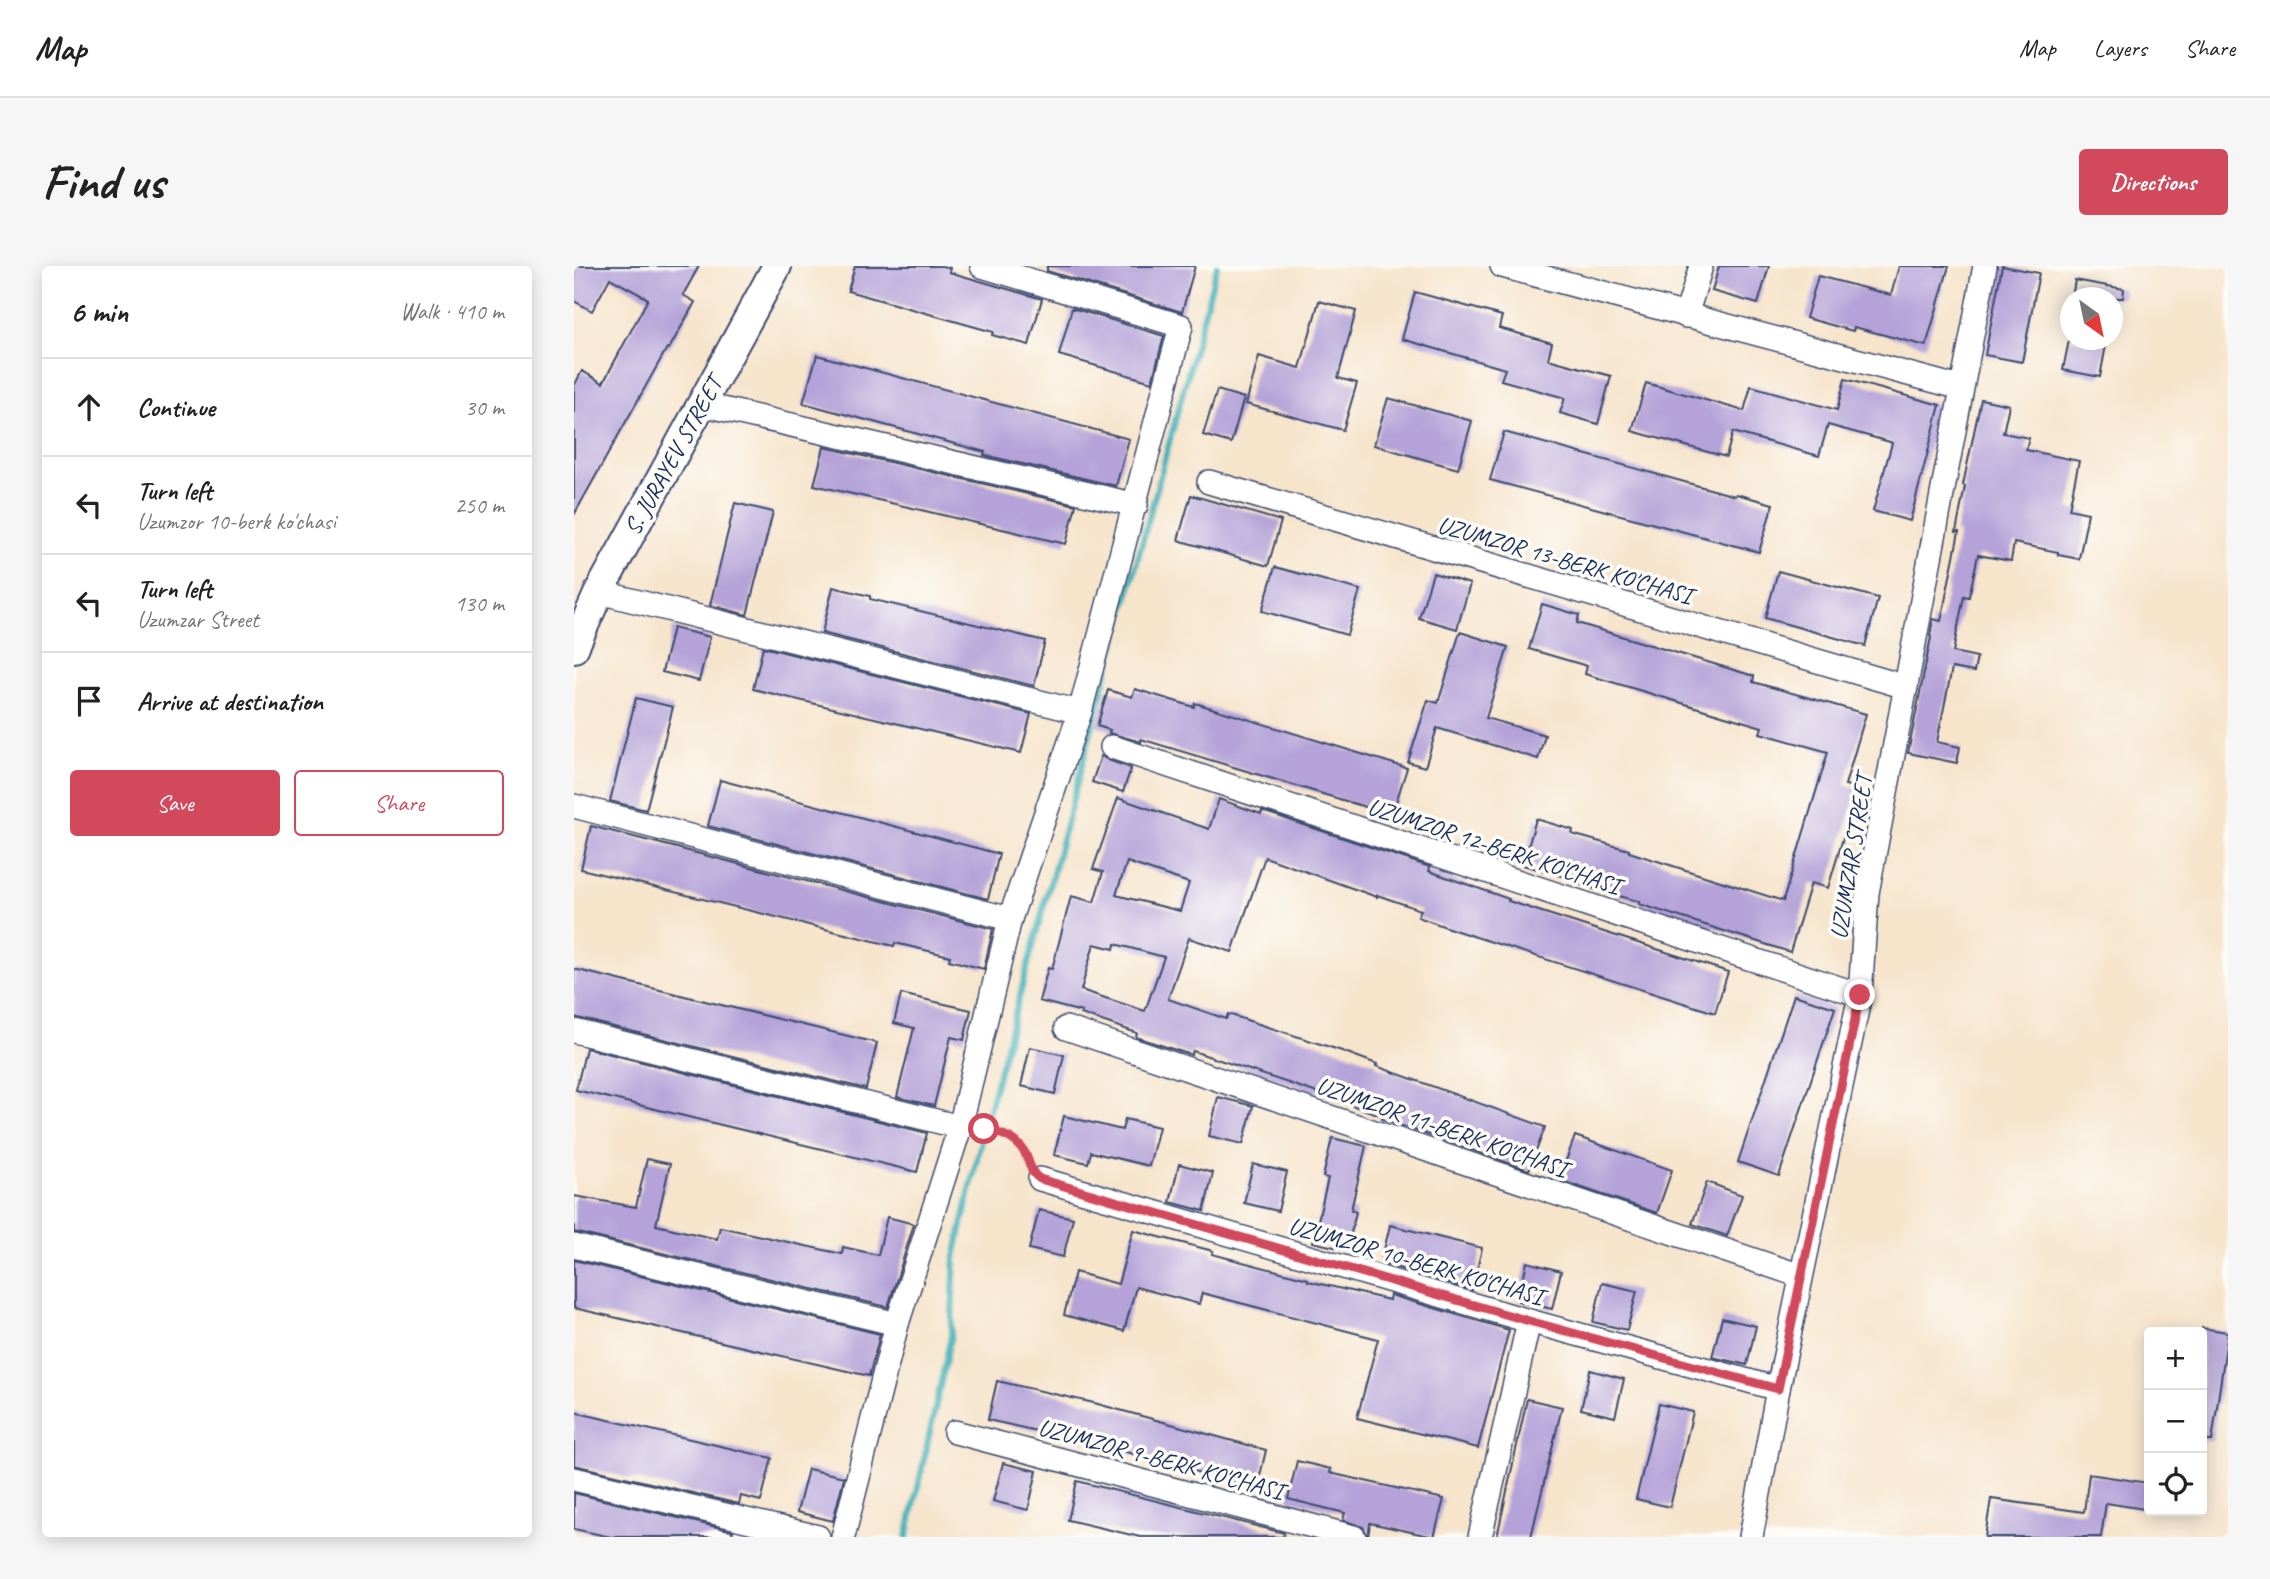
<!DOCTYPE html>
<meta charset="utf-8">
<style>
body{margin:0;font-family:Caveat,sans-serif;background:#f6f6f6;color:#222}
.controls{position:absolute;right:21px;bottom:21px;display:grid;overflow:hidden;border-radius:7px;box-shadow:0 4px 18px #0003}
.controls button{width:63px;height:63px;display:grid;place-items:center;padding:0;border:0;border-bottom:2px solid #e0e0e0;background:#fff;color:#222;font:35px sans-serif}
.compass{position:absolute;left:1486px;top:21px;width:63px;height:63px;border-radius:50%;background:#fff;box-shadow:0 4px 18px #0003;rotate:147deg}
.stop{position:absolute;width:21px;height:21px;margin:-16px;border:5px solid #d1495b;border-radius:50%;background:#fff}
.stop.end{background:#d1495b;border-color:#fff;box-shadow:0 2px 7px #0008}
.list{margin:0;padding:0;list-style:none}
h2{display:flex;justify-content:space-between;align-items:center;height:91px;margin:0;padding:0 28px;font-size:30px}
h2 small{font-size:23px;font-weight:400;color:#767676}
.list li{display:grid;grid-template-columns:46px 1fr auto;gap:21px;align-items:center;box-sizing:border-box;height:98px;padding:0 28px;border-top:2px solid #e0e0e0}
.list b{display:block;font-size:26px;white-space:nowrap}
.list p{margin:0;font-size:23px;white-space:nowrap;color:#767676}
.list em{font-size:23px;font-style:normal;color:#767676}
.actions{display:flex;gap:14px;padding:21px 28px}
.actions a{flex:1;padding:16px 0;border:2px solid #d1495b;border-radius:7px;text-align:center;font-size:24px;color:#d1495b}
.actions .main{background:#d1495b;color:#fff}
.icon{flex:none;width:38px;height:38px;fill:none;stroke:currentColor;stroke-width:2;stroke-linecap:round;stroke-linejoin:round}
.map{position:relative;flex:none;width:1654px;height:1271px;overflow:hidden;border-radius:7px}
header{display:flex;align-items:center;gap:42px;box-sizing:border-box;height:98px;padding:0 35px;background:#fff;border-bottom:2px solid #e0e0e0}
header strong{font-size:33px}
nav{display:flex;gap:38px;margin-inline-start:auto;font-size:24px}
.intro{display:flex;align-items:center;justify-content:space-between;box-sizing:border-box;height:168px;padding:0 42px}
h1{margin:0;font-size:49px}
.button{padding:18px 32px;border-radius:7px;background:#d1495b;color:#fff;font-size:24px;font-weight:700}
main{display:flex;gap:42px;padding:0 42px}
aside{flex:1;background:#fff;border-radius:7px;box-shadow:0 4px 18px #0003}
.map>svg:first-child{display:block}
.lines{fill:none;stroke-linecap:round;stroke-linejoin:round}
.stream{stroke:#3fb0b8;stroke-width:6}
.building{fill:#b4a2d8;fill-rule:evenodd}
.minor-casing{stroke:#3c4a6e;stroke-width:26}
.tertiary-casing{stroke:#3c4a6e;stroke-width:32}
.path{stroke:#3c4a6e;stroke-width:3.5;stroke-dasharray:2 5;stroke-linecap:butt}
.minor{stroke:#fff;stroke-width:23}
.tertiary{stroke:#fff;stroke-width:28}
.route{stroke:#d1495b;stroke-width:9}
.labels{text-anchor:middle;dominant-baseline:central;stroke-width:7;stroke-linejoin:round;paint-order:stroke}
.street-label{font-size:24px;fill:#1b2f5e;stroke:#fdfcf7}
</style>
<header>
<strong>Map</strong>
<nav><a>Map</a><a>Layers</a><a>Share</a></nav>
</header>
<div class="intro"><h1>Find us</h1><a class="button">Directions</a></div>
<main>
<aside>
<h2>6 min<small>Walk · 410 m</small></h2>
<ul class="list">
<li><svg class="icon" aria-label="ahead" viewBox="0 0 24 24"><path d="M12 20V5M6 11l6-6 6 6"/></svg><div><b>Continue</b></div><em>30 m</em></li>
<li><svg class="icon" aria-label="left" viewBox="0 0 24 24"><path d="M17 20v-9H6M10 6l-5 5 5 5"/></svg><div><b>Turn left</b><p>Uzumzor 10-berk ko'chasi</p></div><em>250 m</em></li>
<li><svg class="icon" aria-label="left" viewBox="0 0 24 24"><path d="M17 20v-9H6M10 6l-5 5 5 5"/></svg><div><b>Turn left</b><p>Uzumzar Street</p></div><em>130 m</em></li>
<li><svg class="icon" aria-label="arrive" viewBox="0 0 24 24"><path d="M6 21V4h12l-3 4 3 4H6"/></svg><div><b>Arrive at destination</b></div></li>
</ul>
<div class="actions"><a class="main">Save</a><a>Share</a></div>
</aside>
<div class="map">
<svg width="1654" height="1271" viewBox="0 0 1654 1271">
<rect width="100%" height="100%" fill="#fdfcf7"/>
<filter id="ink" filterUnits="userSpaceOnUse"><feTurbulence type="fractalNoise" baseFrequency=".0143" numOctaves="2"/><feDisplacementMap in="SourceGraphic" scale="14" xChannelSelector="R" yChannelSelector="G"/><feConvolveMatrix kernelMatrix="1 2 1 2 8 2 1 2 1" color-interpolation-filters="sRGB"/></filter>
<filter id="wash" filterUnits="userSpaceOnUse"><feTurbulence type="fractalNoise" baseFrequency=".00686" numOctaves="4" result="noise"/><feDisplacementMap in="SourceGraphic" scale="28" xChannelSelector="R" yChannelSelector="G"/><feGaussianBlur stdDeviation="1.57" result="paint"/><feColorMatrix in="noise" values="0 0 0 0 0 0 0 0 0 0 0 0 0 0 0 0 0 1.4 0 .05"/><feComposite in="paint" operator="in"/></filter>
<g filter="url(#wash)">
<rect width="100%" height="100%" fill="#f6e4cb"/>
<g class="lines">
<g class="stream">
<polyline points="414,847 643,0"/>
<polyline points="333,1271 377,1070 381,991 407,875"/>
</g>
</g>
<g id="blocks">
<g class="building">
<polygon points="0,0 125,0 109,29 121,36 95,83 93,82 0,249 0,120 8,105 29,117 74,33 36,12 18,45 0,35"/>
<polygon points="281,0 368,0 376,2 375,6 468,33 455,79 418,69 419,66 274,25"/>
<polygon points="473,0 621,0 608,46 473,5"/>
<polygon points="1145,0 1195,0 1184,38 1138,25"/>
<polygon points="1325,0 1375,0 1352,80 1280,61 1279,65 1232,52 1244,10 1317,29"/>
<polygon points="1428,0 1465,7 1448,96 1411,89"/>
<polygon points="1501,14 1550,23 1549,32 1498,32"/>
<polygon points="841,26 928,50 925,62 978,77 974,93 1037,110 1024,158 986,147 991,132 927,114 931,103 828,73"/>
<polygon points="745,35 782,45 764,112 783,117 769,164 672,138 685,90 726,102"/>
<polygon points="498,42 590,70 578,116 485,89"/>
<polygon points="1495,74 1533,74 1526,111 1489,104"/>
<polygon points="243,89 555,173 542,220 410,189 411,186 229,137"/>
<polygon points="1271,113 1366,139 1336,255 1299,245 1318,177 1316,176 1254,159 1245,190 1159,166 1152,191 1058,165 1072,117 1170,145 1177,120 1263,144"/>
<polygon points="643,124 670,132 657,177 629,169"/>
<polygon points="814,132 898,155 884,203 800,179"/>
<polygon points="1407,133 1435,139 1429,167 1455,172 1452,184 1505,195 1495,243 1514,247 1505,293 1484,289 1484,286 1440,277 1437,295 1404,289 1395,331 1390,330 1379,386 1403,391 1400,406 1378,402 1363,476 1386,481 1383,497 1334,487 1357,371 1356,370 1359,353 1367,355 1385,266 1382,266 1391,220 1389,219"/>
<polygon points="930,166 1161,230 1162,228 1199,238 1185,286 916,214"/>
<polygon points="250,181 502,239 492,278 240,219"/>
<polygon points="617,229 707,255 694,300 604,274"/>
<polygon points="161,237 199,246 173,349 136,339"/>
<polygon points="701,301 786,324 773,369 688,345"/>
<polygon points="1204,305 1304,332 1291,380 1191,352"/>
<polygon points="859,307 896,318 883,363 845,352"/>
<polygon points="259,321 296,330 296,333 471,375 460,420 248,367"/>
<polygon points="968,338 1005,349 1003,357 1180,410 1179,416 1292,448 1271,519 1284,522 1254,622 1237,617 1216,686 1065,638 1066,636 1004,618 1006,615 949,599 962,553 999,564 998,568 1055,584 1055,586 1209,635 1254,486 1186,467 1188,461 1011,408 1013,400 955,383"/>
<polygon points="99,362 136,371 125,415 88,406"/>
<polygon points="886,366 934,381 912,452 971,469 964,493 863,462 851,501 834,496 854,434 864,437"/>
<polygon points="189,381 457,448 447,487 179,423"/>
<polygon points="561,423 620,441 621,437 833,502 818,549 567,473 567,476 535,467 536,464 523,460 534,424 558,431"/>
<polygon points="62,432 99,441 72,544 36,535"/>
<polygon points="527,490 534,494 557,502 549,526 518,516"/>
<polygon points="146,514 425,588 414,633 134,560"/>
<path d="M 544,532 L 635,563 L 645,533 L 687,548 L 688,545 L 856,601 L 855,605 L 935,633 L 934,635 L 1154,706 L 1141,747 L 880,664 L 844,651 L 847,644 L 803,629 L 803,631 L 691,591 L 658,686 L 615,672 L 594,733 L 652,753 L 654,748 L 768,785 L 803,798 L 802,800 L 971,861 L 955,904 L 808,853 L 809,850 L 726,821 L 619,785 L 617,789 L 562,771 L 563,767 L 507,748 L 508,746 L 465,735 L 474,702 L 478,703 L 497,630 L 520,636 L 529,606 L 519,603 ZM 553,596 L 615,617 L 606,645 L 542,629 ZM 520,678 L 540,683 L 541,678 L 590,691 L 571,745 L 507,724 Z"/>
<polygon points="17,560 419,663 410,703 375,694 376,690 321,677 320,680 7,603"/>
<polygon points="0,703 303,777 292,823 0,751"/>
<polygon points="327,728 397,744 390,774 377,771 360,840 323,831 340,762 320,757"/>
<polygon points="1220,729 1261,742 1205,910 1164,896"/>
<polygon points="456,781 490,789 481,828 447,820"/>
<polygon points="12,782 353,867 343,906 2,824"/>
<polygon points="644,831 679,840 669,878 635,870"/>
<polygon points="490,850 548,864 551,853 585,861 575,900 517,886 514,897 480,889"/>
<polygon points="1001,870 1098,904 1083,947 985,914"/>
<polygon points="758,872 792,880 777,944 782,946 773,984 739,976 754,912 749,911"/>
<polygon points="73,893 96,898 82,959 143,973 146,961 268,988 269,981 304,989 313,951 340,958 314,1041 0,966 0,930 62,941"/>
<polygon points="605,898 639,907 630,945 596,936"/>
<polygon points="679,898 713,906 704,945 670,937"/>
<polygon points="1133,916 1168,929 1153,970 1118,958"/>
<polygon points="465,944 499,952 489,991 455,983"/>
<polygon points="816,959 908,982 898,1024 807,997"/>
<polygon points="559,964 639,985 638,988 734,1013 734,1015 815,1034 816,1029 935,1064 904,1182 783,1152 804,1073 628,1027 625,1038 562,1021 550,1065 490,1049 501,1006 544,1018"/>
<polygon points="0,994 306,1068 295,1110 0,1042"/>
<polygon points="953,996 987,1005 978,1043 944,1035"/>
<polygon points="1028,1017 1063,1025 1053,1064 1019,1056"/>
<polygon points="1148,1052 1182,1060 1173,1099 1138,1091"/>
<polygon points="1628,1062 1654,1066 1638,1175 1628,1175"/>
<polygon points="1016,1104 1050,1113 1041,1151 1007,1143"/>
<polygon points="423,1115 520,1137 692,1184 683,1223 538,1182 414,1154"/>
<polygon points="953,1133 988,1141 957,1271 923,1271"/>
<polygon points="1085,1138 1119,1146 1096,1241 1062,1233"/>
<polygon points="0,1146 198,1192 187,1235 167,1230 165,1238 0,1199"/>
<polygon points="723,1195 757,1203 756,1207 870,1233 860,1271 796,1257 794,1271 789,1261 769,1254 771,1247 714,1233"/>
<polygon points="429,1197 463,1205 454,1244 419,1235"/>
<polygon points="234,1203 270,1211 259,1255 223,1246"/>
<polygon points="1515,1208 1575,1217 1575,1237 1570,1243 1532,1237 1527,1271 1411,1271 1417,1233 1510,1246"/>
<polygon points="503,1215 710,1267 709,1271 566,1271 494,1254"/>
<polygon points="0,1227 159,1265 157,1271 37,1271 0,1263"/>
</g>
</g>
</g>
<g filter="url(#ink)">
<use href="#blocks" fill-opacity="0" stroke="#3c4a6e" stroke-width="2"/>
<g class="lines">
<g class="minor-casing">
<g id="minor">
<polyline points="928,0 1387,122"/>
<polyline points="1112,50 1127,0"/>
<polyline points="127,138 562,239"/>
<polyline points="635,216 1332,421"/>
<polyline points="25,326 506,446"/>
<polyline points="538,481 1286,729"/>
<polyline points="0,540 436,653"/>
<polyline points="492,762 1227,1010"/>
<polyline points="0,765 386,861"/>
<polyline points="466,913 955,1055 1204,1123"/>
<polyline points="0,980 323,1058"/>
<polyline points="381,1166 780,1271"/>
<polyline points="0,1213 244,1271"/>
<polyline points="269,1271 323,1058 386,861 436,653 506,446 607,60 408,0"/>
<polyline points="906,1271 955,1055"/>
<polyline points="1177,1271 1204,1123 1286,729 1293,627 1411,0"/>
</g>
</g>
<g class="tertiary-casing">
<polyline id="tertiary" points="0,382 25,326 203,0"/>
</g>
<path class="path" d="M 405,863 C 428,866 448,873 455,897"/>
<use href="#minor" class="minor"/>
<use href="#tertiary" class="tertiary"/>
</g>
</g>
<g class="lines" filter="url(#ink)">
<path class="route" d="M 410,863 C 430,868 447,873 454,894 C 457,902 458,908 466,913 L 955,1055 L 1204,1123 L 1286,729"/>
</g>
<g class="labels">
<g class="street-label">
<text transform="translate(99 190) rotate(-61)">S. JURAYEV STREET</text>
<text transform="translate(991 294) rotate(16)">UZUMZOR 13-BERK KO'CHASI</text>
<text transform="translate(920 580) rotate(18)">UZUMZOR 12-BERK KO'CHASI</text>
<text transform="translate(1277 591) rotate(-81)">UZUMZAR STREET</text>
<text transform="translate(868 861) rotate(19)">UZUMZOR 11-BERK KO'CHASI</text>
<text transform="translate(842 995) rotate(16)">UZUMZOR 10-BERK KO'CHASI</text>
<text transform="translate(587 1193) rotate(15)">UZUMZOR 9-BERK KO'CHASI</text>
</g>
</g>
</svg>
<div class="controls">
<button>+</button>
<button>−</button>
<button><svg class="icon" aria-label="locate" viewBox="0 0 24 24"><circle cx="12" cy="12" r="6"/><path d="M12 2v4M12 18v4M2 12h4M18 12h4"/></svg></button>
</div>
<svg class="compass" viewBox="-18 -18 36 36"><path d="M0-13l5 13h-10z" fill="#e53935"/><path d="M0 13l5-13h-10z" fill="#767676"/></svg>
<div class="stop" style="left:410px;top:863px"></div>
<div class="stop end" style="left:1286px;top:729px"></div>
</div>
</main>
